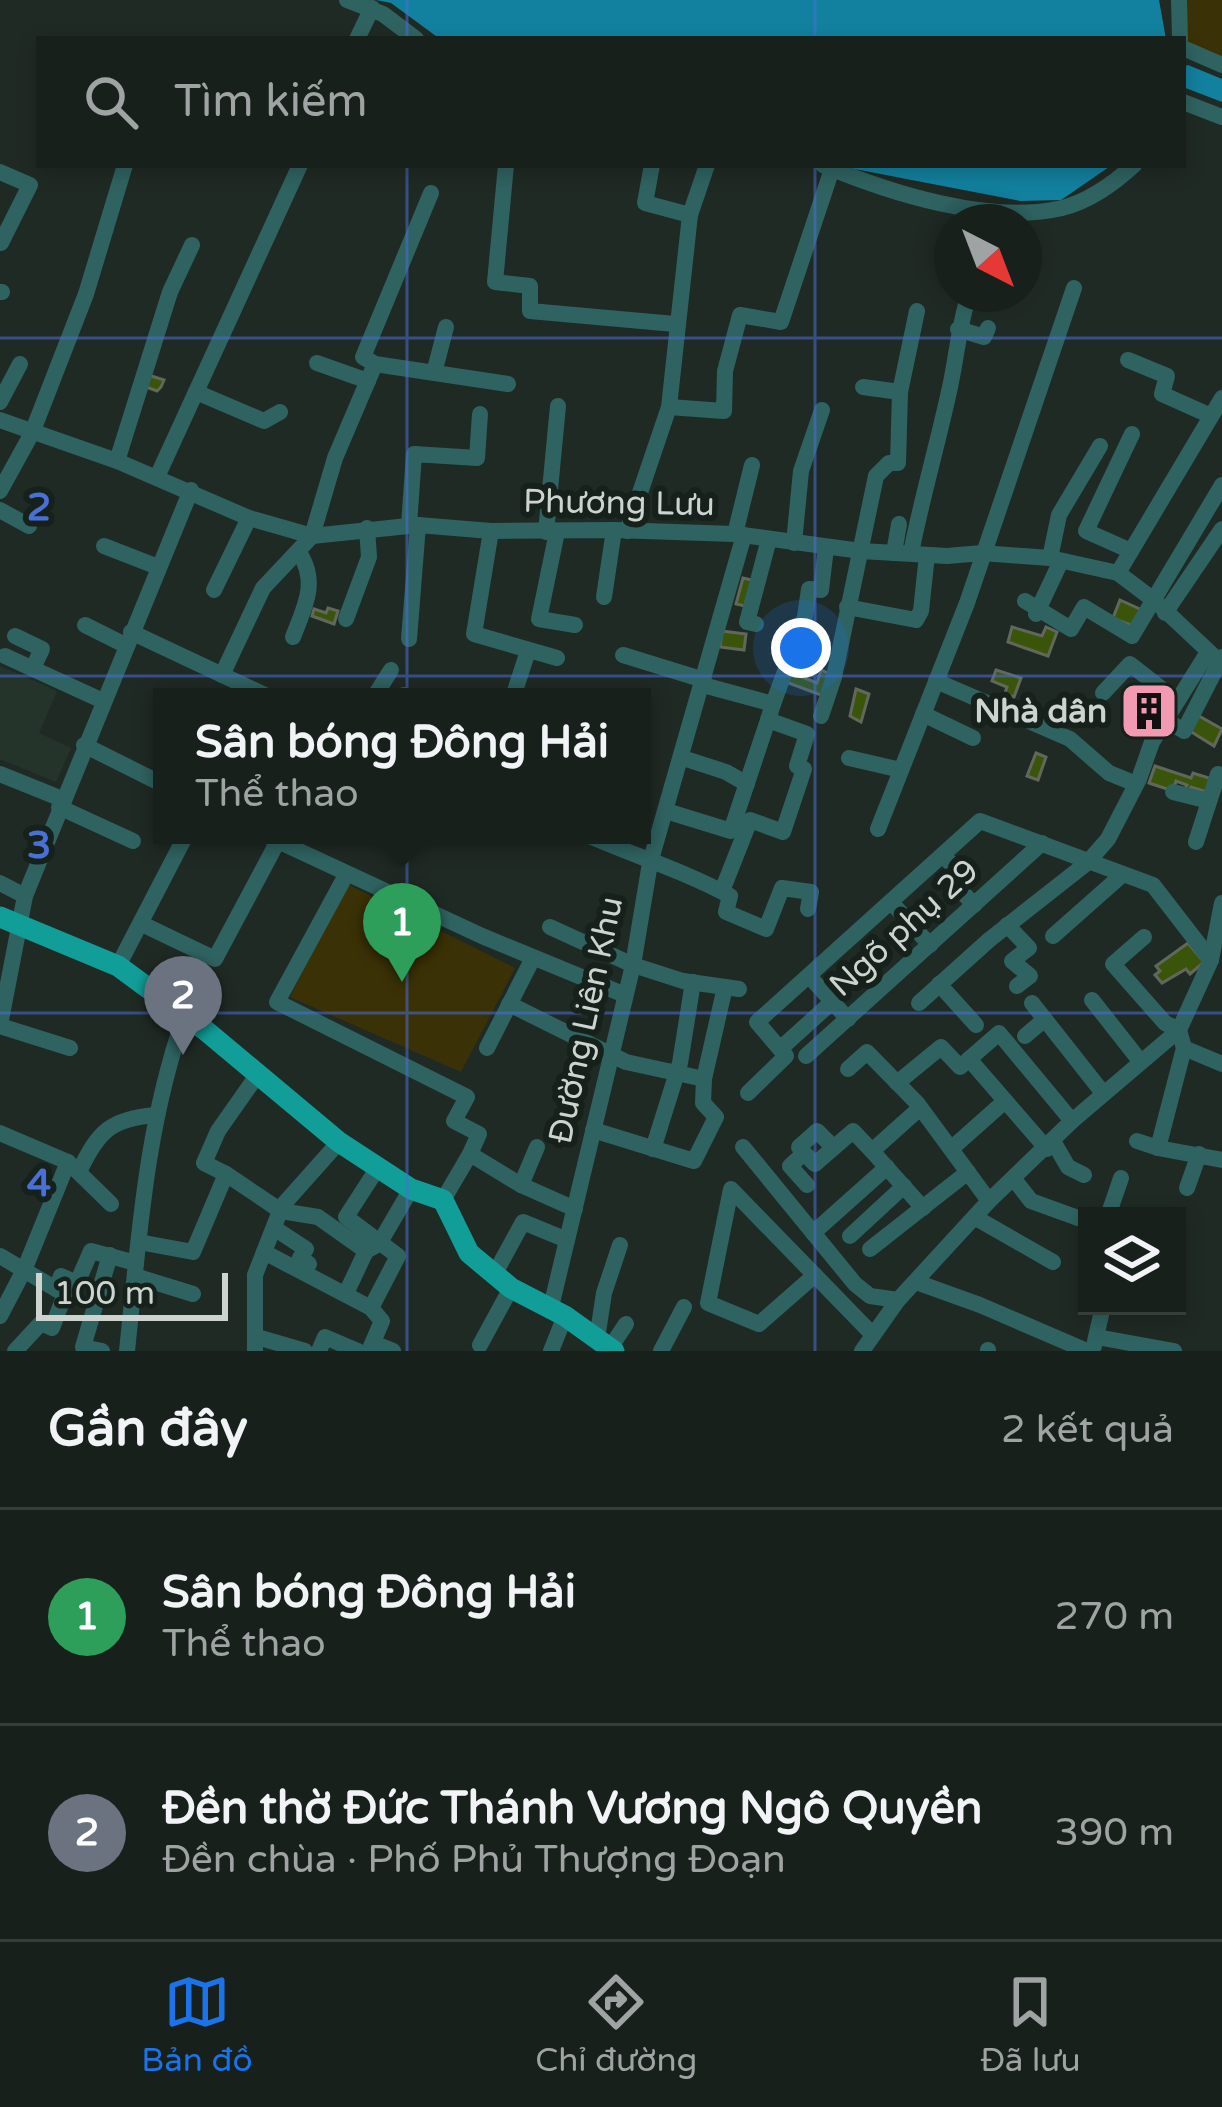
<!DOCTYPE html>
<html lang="vi">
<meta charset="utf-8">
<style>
body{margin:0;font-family:"Varela Round",sans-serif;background:#252d28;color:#f1f3f6}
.controls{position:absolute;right:36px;bottom:36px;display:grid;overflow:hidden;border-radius:0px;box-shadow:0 6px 18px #0003}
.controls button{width:108px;height:108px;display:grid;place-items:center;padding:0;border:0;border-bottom:3px solid #363e3a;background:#18201b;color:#f1f3f6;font:60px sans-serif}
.compass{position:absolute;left:934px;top:204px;width:108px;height:108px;border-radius:50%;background:#18201b;box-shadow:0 6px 18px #0003;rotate:138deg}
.scale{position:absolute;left:36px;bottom:30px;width:192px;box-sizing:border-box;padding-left:12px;border:6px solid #cdd4d0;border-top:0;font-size:33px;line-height:42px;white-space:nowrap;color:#cdd4d0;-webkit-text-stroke:9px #17211b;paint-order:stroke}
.you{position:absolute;left:801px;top:648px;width:42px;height:42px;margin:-30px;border:9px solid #fff;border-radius:50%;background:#1a73e8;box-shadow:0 0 0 18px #1a73e833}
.badge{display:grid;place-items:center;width:78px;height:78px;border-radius:50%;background:#1a73e8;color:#fff;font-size:39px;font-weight:700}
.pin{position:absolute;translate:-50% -99px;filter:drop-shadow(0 3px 6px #0008)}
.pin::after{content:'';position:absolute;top:63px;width:42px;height:36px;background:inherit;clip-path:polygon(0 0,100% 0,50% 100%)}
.popup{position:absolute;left:153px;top:688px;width:498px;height:156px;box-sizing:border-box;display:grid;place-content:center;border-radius:0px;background:#18201b;filter:drop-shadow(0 3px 9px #0005);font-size:39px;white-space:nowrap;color:#9fa3a3}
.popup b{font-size:45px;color:#f1f3f6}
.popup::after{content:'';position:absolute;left:50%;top:100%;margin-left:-24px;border:24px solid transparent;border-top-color:#18201b}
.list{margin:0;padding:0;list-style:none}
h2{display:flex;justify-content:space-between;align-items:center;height:156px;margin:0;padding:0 48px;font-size:51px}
h2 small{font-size:39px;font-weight:400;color:#9fa3a3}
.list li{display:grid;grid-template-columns:78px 1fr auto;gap:36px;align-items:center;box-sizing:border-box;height:216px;padding:0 48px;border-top:3px solid #363e3a}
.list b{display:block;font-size:45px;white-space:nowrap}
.list p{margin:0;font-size:39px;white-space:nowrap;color:#9fa3a3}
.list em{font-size:39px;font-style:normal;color:#9fa3a3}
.icon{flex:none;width:66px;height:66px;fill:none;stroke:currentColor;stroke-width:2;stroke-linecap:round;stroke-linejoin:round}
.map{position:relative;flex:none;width:1222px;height:1351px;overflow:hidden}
.search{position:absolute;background:#18201b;box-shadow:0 6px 18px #0003;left:36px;right:36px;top:36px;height:132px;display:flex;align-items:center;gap:30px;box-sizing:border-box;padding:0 42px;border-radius:0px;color:#9fa3a3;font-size:45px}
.sheet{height:588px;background:#18201b}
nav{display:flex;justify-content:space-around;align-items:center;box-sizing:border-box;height:168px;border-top:3px solid #363e3a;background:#18201b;font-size:33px;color:#9fa3a3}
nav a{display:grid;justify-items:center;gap:6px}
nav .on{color:#1a73e8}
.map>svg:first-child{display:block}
.built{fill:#24342b}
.green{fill:#3b3106}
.water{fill:#12819f}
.building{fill:#3a540a;stroke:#62675c;stroke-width:3}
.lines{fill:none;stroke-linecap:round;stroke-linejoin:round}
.minor{stroke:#2f6361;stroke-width:16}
.major{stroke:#119e99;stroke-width:21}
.grid{fill:none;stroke:#4970d6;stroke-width:3;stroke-opacity:0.55}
.labels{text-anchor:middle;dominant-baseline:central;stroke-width:12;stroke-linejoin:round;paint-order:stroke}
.street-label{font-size:33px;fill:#cdd4d0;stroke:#17211b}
.poi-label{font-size:33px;font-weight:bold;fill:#cdd4d0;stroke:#17211b;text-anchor:end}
.grid-label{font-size:39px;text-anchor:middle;font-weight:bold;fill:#4970d6;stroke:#17211b;stroke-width:12;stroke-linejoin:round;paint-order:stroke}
</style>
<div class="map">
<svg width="1222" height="1351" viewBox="0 0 1222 1351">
<rect width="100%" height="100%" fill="#202a24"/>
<polygon class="built" points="0,666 57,691 39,733 71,748 56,782 0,759"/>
<g class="green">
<polygon points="1181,0 1222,0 1222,59 1186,44"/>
<polygon points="347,884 515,968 461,1072 290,997"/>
</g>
<g class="water">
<polygon points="376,0 1159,0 1166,39 440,39 391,3"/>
<polygon points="1188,65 1222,79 1222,102 1183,87 1183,67"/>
<polygon points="834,165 1112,165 1061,200 1020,201"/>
</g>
<g class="building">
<polygon points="145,374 164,380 161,387 157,391 141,385"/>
<polygon points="743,578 756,581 749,607 736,604"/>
<polygon points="1120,600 1142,610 1135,627 1113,618"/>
<polygon points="328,608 338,611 334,624 312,616 314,609 326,613"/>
<polygon points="1012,627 1042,636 1046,627 1057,632 1048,656 1008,642"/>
<polygon points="722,631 746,634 744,650 720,647"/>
<polygon points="821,670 830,674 821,695 783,681 787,671 817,683"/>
<polygon points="996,670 1021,678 1014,697 1005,693 1007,687 992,681"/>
<polygon points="1156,685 1173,700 1147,730 1141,725 1136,731 1124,721"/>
<polygon points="856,689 869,694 861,722 850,716"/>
<polygon points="1199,716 1222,729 1214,746 1190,731"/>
<polygon points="1036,753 1046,757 1038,780 1027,776"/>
<polygon points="1155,766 1191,778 1193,773 1212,779 1207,792 1191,787 1189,791 1185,789 1187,785 1176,781 1174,788 1167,789 1149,783"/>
<polygon points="1188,943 1204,962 1190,974 1186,969 1162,983 1155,975 1160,971 1156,966"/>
</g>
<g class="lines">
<g class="minor">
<polyline points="347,0 383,14 416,39"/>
<polyline points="1179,0 1180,39"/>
<polyline points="357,39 372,8"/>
<polyline points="1183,48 1222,65"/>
<polyline points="1183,102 1222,117"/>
<polyline points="506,165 495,282 530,286 530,311 675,324"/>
<polyline points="652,165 645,203 690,215"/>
<path d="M 823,165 C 890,193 990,225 1062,208 C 1090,201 1113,184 1134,165"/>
<polyline points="0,172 30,185 1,243"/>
<polyline points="0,292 2,292"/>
<polyline points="958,329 984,337 988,328"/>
<polyline points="1128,360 1167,376 1162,394 1211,416"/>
<polyline points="317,363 368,381"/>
<polyline points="375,364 508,384"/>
<polyline points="434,373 446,327"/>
<polyline points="863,387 900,392"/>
<polyline points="196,392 264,421 280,412"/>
<polyline points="0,402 20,364"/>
<polyline points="669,407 724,411 725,371 740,315 781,322 832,169"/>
<polyline points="0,420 117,461 249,518 312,536 418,525 491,531 614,530 735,534 861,551 947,556 982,553 1050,558 1118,573 1155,601 1222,664"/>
<polyline points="117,461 170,292 192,245"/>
<polyline points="157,477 300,165"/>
<polyline points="0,491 32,433 86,294 125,165"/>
<polyline points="0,510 29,526"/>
<polyline points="409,525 414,454 477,458 480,414"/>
<polyline points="491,531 474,634 557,658"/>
<polyline points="627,531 669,407 690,215 707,165"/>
<polyline points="546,532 558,406"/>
<polyline points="557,532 539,619 575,625"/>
<polyline points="735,534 752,465"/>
<polyline points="794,543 801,471 822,410"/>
<polyline points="104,546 158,567"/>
<polyline points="1131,551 1086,531 1132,434"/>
<polyline points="894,553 899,524"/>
<path d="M 911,553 C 922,497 938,443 950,387 C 957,355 959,325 969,294"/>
<polyline points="1050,558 1059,515 1100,446"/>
<polyline points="1118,573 1222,398"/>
<polyline points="214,590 249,518"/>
<polyline points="604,597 614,530"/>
<polyline points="1025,601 1071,629 1084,607 1132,636 1222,485"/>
<polyline points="847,607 916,620 921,611 927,555"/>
<polyline points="1165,613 1222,529"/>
<polyline points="1036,614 1061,561"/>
<polyline points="346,619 369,557 367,528"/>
<polyline points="756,624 747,622 769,539"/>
<polyline points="85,625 125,645"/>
<polyline points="131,632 269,697"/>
<polyline points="15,636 42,649 33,668"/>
<path d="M 293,637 C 305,606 319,581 298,551"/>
<polyline points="409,639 418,525"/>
<polyline points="623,655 704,680"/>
<polyline points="5,656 103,701"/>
<polyline points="222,675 263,588 312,536 335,458 375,364 363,357 431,193"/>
<polyline points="936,681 1070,739 1109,773 1136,784"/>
<polyline points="1103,693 1130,664 1177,701"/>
<polyline points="374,697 391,670"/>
<polyline points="401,697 404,695"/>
<polyline points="513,697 528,651"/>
<polyline points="773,704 805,617 809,589 821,590 826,548"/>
<polyline points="923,714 973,738"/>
<polyline points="821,716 834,677 876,476 889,463 898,463 900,392 917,311"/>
<polyline points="1166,720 1184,731 1222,657"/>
<polyline points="84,745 162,784"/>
<polyline points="849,758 901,770"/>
<polyline points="689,760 726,772 747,784"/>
<polyline points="0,774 62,799"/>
<polyline points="1173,792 1209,801"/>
<polyline points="59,807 133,841"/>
<polyline points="666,811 731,831 768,720 773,704 703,685"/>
<polyline points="878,829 967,603 1074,288"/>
<polyline points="265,835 482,936 625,995"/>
<path d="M 587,835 C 635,856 684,871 730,896 L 726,912 L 766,929 L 782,888 L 811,892 L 808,909"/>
<polyline points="1196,842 1218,774 1222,775"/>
<polyline points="943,855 964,878 956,885 974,905"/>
<polyline points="346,875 277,1002 467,1097 454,1121 479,1134 470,1154"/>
<polyline points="0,883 25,896"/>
<polyline points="722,891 750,820 783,832 804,769 797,766 807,734 768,720"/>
<polyline points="891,902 930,945"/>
<polyline points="1222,903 1211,960 1179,1030 1184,1048 1222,1064"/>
<polyline points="142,924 215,959 278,841"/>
<polyline points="1007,925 1029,948 1012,961 1030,976 1017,986"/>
<polyline points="550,927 633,965 683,981 739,989"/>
<polyline points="1053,936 1122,875"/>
<polyline points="118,966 186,835"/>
<polyline points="809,976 848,1019"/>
<polyline points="939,984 976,1025"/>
<polyline points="1092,1000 1140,1061"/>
<polyline points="919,1003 989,940 1087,863 1108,839 1139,779 1152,742 1208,652"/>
<polyline points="1032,1003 1103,1093"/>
<polyline points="509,1004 626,1062 704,1079"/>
<polyline points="0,1025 25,896 191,490"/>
<polyline points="0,1026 70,1048"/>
<polyline points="1025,1036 1044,1020"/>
<polyline points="487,1048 533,958"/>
<polyline points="780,1049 832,1002"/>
<polyline points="806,1056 1042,843"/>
<polyline points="969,1059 1047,1149"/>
<polyline points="848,1069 867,1052 917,1103 989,1201"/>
<polyline points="897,1083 941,1047 960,1067 999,1033 1072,1121"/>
<polyline points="748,1093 786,1056 757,1022 980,821 1153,885 1211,960"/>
<polyline points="920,1108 872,1151 923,1208"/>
<polyline points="593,1130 694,1161 716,1117 703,1103 704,1079 725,987"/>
<polyline points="0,1133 68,1162 111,1204"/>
<polyline points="1053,1141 1068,1167 1084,1175"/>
<polyline points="1137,1141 1158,1148 1184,1048"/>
<polyline points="743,1147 855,1284 870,1296 898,1300"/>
<polyline points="1158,1148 1222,1160"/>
<polyline points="653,1149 680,1063 693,982"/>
<polyline points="951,1149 1005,1101"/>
<polyline points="804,1153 799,1147 817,1131 833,1147"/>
<path d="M 79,1172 C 98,1131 111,1119 155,1115"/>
<polyline points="226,1174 281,1211 318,1217 366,1251"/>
<polyline points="1013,1178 1031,1201 1078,1218"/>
<polyline points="521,1185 575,1209"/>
<polyline points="807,1185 790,1166 804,1153 815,1164 853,1131 872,1151"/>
<polyline points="1187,1188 1199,1154"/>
<polyline points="443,1200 470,1154 521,1185 537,1147"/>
<polyline points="1108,1216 1121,1178"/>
<polyline points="976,1218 1053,1262"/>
<polyline points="274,1228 306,1249 300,1258 309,1264 303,1271"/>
<polyline points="813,1233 887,1167"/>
<polyline points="850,1236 904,1186"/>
<polyline points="139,1242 193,1252 226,1174 204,1163 218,1131 258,1074"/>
<polyline points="870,1249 968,1172"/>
<polyline points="264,1252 371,1308 382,1321 369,1351"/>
<polyline points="0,1256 56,1289"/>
<polyline points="494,1275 523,1222 567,1240"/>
<polyline points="815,1275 759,1324 708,1303 731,1189 873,1335"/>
<polyline points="135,1276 193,1294"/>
<polyline points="916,1282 980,1305 1087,1351"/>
<polyline points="349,1287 366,1251 379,1244 411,1189"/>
<polyline points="371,1308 398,1256 346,1217 377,1169"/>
<polyline points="550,1311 633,965 650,863 744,535"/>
<polyline points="0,1316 25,1268 68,1162"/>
<polyline points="257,1337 305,1351"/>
<polyline points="1097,1337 1174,1351"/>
<polyline points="597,1339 604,1293 620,1245"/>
<polyline points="373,1343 393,1351"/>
<polyline points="480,1345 511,1288"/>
<polyline points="1094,1346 1103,1306"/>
<polyline points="610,1348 626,1324"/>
<polyline points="15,1351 41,1323 52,1328 65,1294 56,1289 61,1276 77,1283 91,1251 136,1263"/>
<polyline points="102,1351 83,1347 110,1255"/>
<path d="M 127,1351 C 139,1237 146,1124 185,1015"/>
<polyline points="255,1351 255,1275 282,1206 339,1142"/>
<polyline points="319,1351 325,1337 358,1351"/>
<polyline points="551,1351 565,1316"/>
<polyline points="661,1351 684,1307"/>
<polyline points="862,1351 898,1300 989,1201 1072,1121 1179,1030 1165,1023 1113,964 1144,937"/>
<polyline points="988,1351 988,1350"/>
</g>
<polyline class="major" points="0,917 118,966 205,1030 339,1142 411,1189 443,1200 469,1253 511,1288 565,1316 614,1351"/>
</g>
<path class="grid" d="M 407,0 L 407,39M 815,0 L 815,39M 407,165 L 407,1351M 815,165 L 815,1351M 0,338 L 1222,338M 0,676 L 1222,676M 0,1013 L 1222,1013"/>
<defs>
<g id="building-square" transform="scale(3)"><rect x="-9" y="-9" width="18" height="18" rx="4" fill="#f19ab2" stroke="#17211b"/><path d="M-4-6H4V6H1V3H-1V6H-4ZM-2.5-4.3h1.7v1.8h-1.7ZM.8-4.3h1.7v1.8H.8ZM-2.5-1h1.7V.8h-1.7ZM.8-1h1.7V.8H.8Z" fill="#111"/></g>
</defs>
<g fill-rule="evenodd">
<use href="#building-square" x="1149" y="711"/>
</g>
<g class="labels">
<g class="street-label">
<text transform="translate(619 503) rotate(1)">Phương Lưu</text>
<text transform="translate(904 928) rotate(-42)">Ngõ phụ 29</text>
<text transform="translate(586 1020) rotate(-78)">Đường Liên Khu</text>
</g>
<g class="poi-label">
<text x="1107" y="711">Nhà dân</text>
</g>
</g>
<g class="grid-label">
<text x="39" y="520">2</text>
<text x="39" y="858">3</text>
<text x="39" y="1196">4</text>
</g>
</svg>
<div class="controls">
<button><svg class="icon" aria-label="layers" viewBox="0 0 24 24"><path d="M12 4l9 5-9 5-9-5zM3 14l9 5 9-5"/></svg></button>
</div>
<svg class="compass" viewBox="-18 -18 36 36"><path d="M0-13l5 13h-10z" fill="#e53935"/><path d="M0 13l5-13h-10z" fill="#9fa3a3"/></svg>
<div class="scale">100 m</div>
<div class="you"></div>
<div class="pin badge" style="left:402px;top:982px;background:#2e9e5b">1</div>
<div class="popup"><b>Sân bóng Đông Hải</b>Thể thao</div>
<div class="pin badge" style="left:183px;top:1055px;background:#6b7280">2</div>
<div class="search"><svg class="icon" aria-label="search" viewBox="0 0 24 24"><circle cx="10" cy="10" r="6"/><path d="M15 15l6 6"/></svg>Tìm kiếm</div>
</div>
<section class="sheet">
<h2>Gần đây<small>2 kết quả</small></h2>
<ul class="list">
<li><span class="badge" style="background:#2e9e5b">1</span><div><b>Sân bóng Đông Hải</b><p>Thể thao</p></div><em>270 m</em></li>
<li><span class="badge" style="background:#6b7280">2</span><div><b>Đền thờ Đức Thánh Vương Ngô Quyền</b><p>Đền chùa · Phố Phủ Thượng Đoạn</p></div><em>390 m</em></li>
</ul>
</section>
<nav>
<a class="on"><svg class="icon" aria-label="map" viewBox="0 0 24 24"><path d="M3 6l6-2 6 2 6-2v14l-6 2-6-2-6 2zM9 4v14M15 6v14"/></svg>Bản đồ</a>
<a><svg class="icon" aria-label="directions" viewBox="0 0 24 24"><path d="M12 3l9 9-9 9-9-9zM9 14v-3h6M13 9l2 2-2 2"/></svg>Chỉ đường</a>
<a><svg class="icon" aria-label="saved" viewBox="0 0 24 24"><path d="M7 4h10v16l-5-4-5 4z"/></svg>Đã lưu</a>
</nav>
